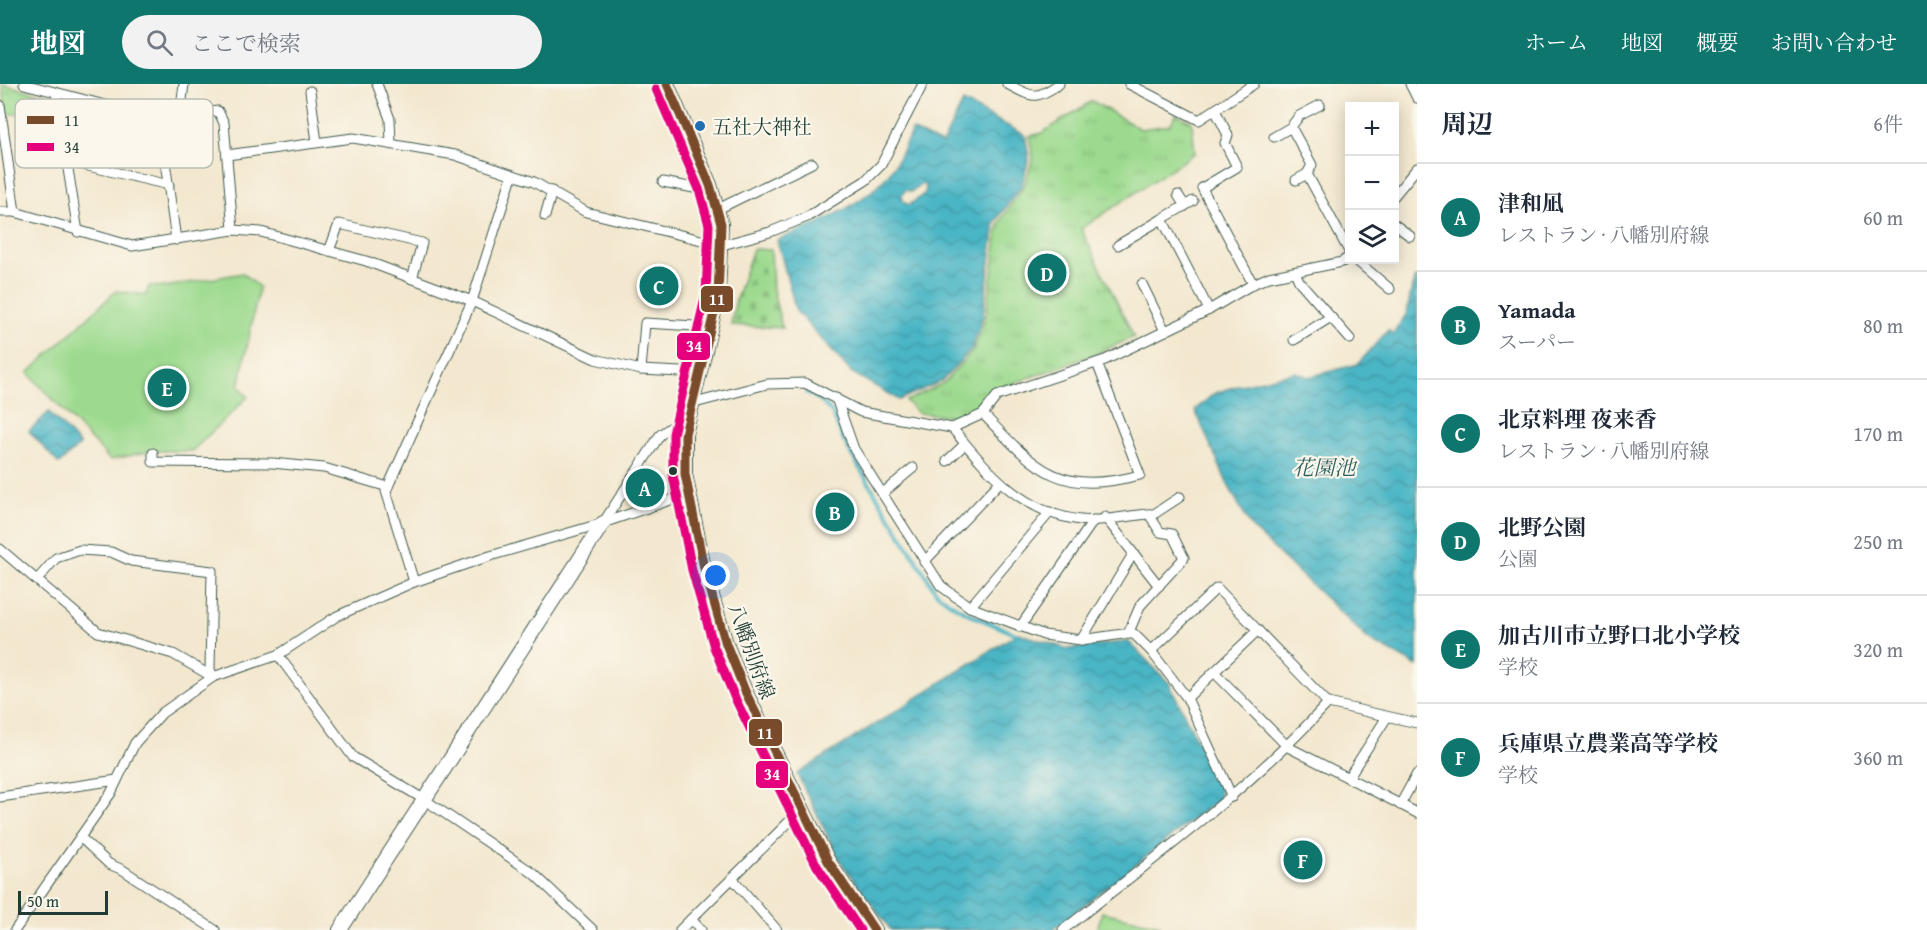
<!DOCTYPE html>
<html lang="ja">
<meta charset="utf-8">
<style>
body{margin:0;font-family:"Gentium Book Plus","Noto Serif JP",serif;background:#f2f2f3;color:#1f2937}
.controls{position:absolute;right:18px;top:18px;display:grid;overflow:hidden;border-radius:0px;box-shadow:0 3px 15px #0003}
.controls button{width:54px;height:54px;display:grid;place-items:center;padding:0;border:0;border-bottom:2px solid #e0e1e3;background:#fff;color:#1f2937;font:30px sans-serif}
.scale{position:absolute;left:18px;bottom:15px;width:90px;box-sizing:border-box;padding-left:6px;border:3px solid #1f3d34;border-top:0;font-size:16px;line-height:21px;white-space:nowrap;color:#1f3d34;-webkit-text-stroke:4px #fbf7ec;paint-order:stroke}
.you{position:absolute;left:716px;top:492px;width:21px;height:21px;margin:-15px;border:4px solid #fff;border-radius:50%;background:#1a73e8;box-shadow:0 0 0 9px #1a73e833}
.badge{display:grid;place-items:center;width:39px;height:39px;border-radius:50%;background:#0f766e;color:#fff;font-size:20px;font-weight:700}
.pin{position:absolute;translate:-50% -50%;border:3px solid #fff;box-shadow:0 2px 6px #0006}
.list{margin:0;padding:0;list-style:none}
h2{display:flex;justify-content:space-between;align-items:center;height:78px;margin:0;padding:0 24px;font-size:26px}
h2 small{font-size:20px;font-weight:400;color:#747a83}
.list li{display:grid;grid-template-columns:39px 1fr auto;gap:18px;align-items:center;box-sizing:border-box;height:108px;padding:0 24px;border-top:2px solid #e0e1e3}
.list b{display:block;font-size:22px;white-space:nowrap}
.list p{margin:0;font-size:20px;white-space:nowrap;color:#747a83}
.list em{font-size:20px;font-style:normal;color:#747a83}
.icon{flex:none;width:33px;height:33px;fill:none;stroke:currentColor;stroke-width:2;stroke-linecap:round;stroke-linejoin:round}
.map{position:relative;flex:none;width:1417px;height:846px;overflow:hidden}
header{display:flex;align-items:center;gap:36px;box-sizing:border-box;height:84px;padding:0 30px;background:#0f766e;color:#fff}
header strong{font-size:28px}
nav{display:flex;gap:33px;margin-inline-start:auto;font-size:21px}
.search{width:420px;height:54px;background:#f2f2f3;display:flex;align-items:center;gap:15px;box-sizing:border-box;padding:0 21px;border-radius:33px;color:#747a83;font-size:22px}
main{display:flex}
aside{flex:1;background:#fff}
.map>svg:first-child{display:block}
.grass{fill:url(#grass-tufts);stroke:#5e8c62;stroke-width:1.5}
.cemetery{fill:url(#cemetery-stones);stroke:#5e8c62;stroke-width:1.5}
.garden{fill:#9dda8f;stroke:#5e8c62;stroke-width:1.5}
.water{fill:url(#water-waves);stroke:#34797c;stroke-width:1.5;fill-rule:evenodd}
.lines{fill:none;stroke-linecap:round;stroke-linejoin:round}
.stream{stroke:#49b5c5;stroke-width:4}
.street-casing{stroke:#3f574b;stroke-width:11}
.secondary-casing{stroke:#3f574b;stroke-width:16}
.street{stroke:#fff;stroke-width:9}
.secondary{stroke:#fff;stroke-width:14}
.bus-1-casing{stroke:#fbf7ec;stroke-width:14}
.bus-2-casing{stroke:#fbf7ec;stroke-width:14}
.bus-1{stroke:#7a4b2a;stroke-width:9}
.bus-2{stroke:#e5007d;stroke-width:9}
.poi-dot{fill:#1f6fb2;stroke:#fbf7ec;stroke-width:2}
.bus-dot{fill:#1f3d34;stroke:#fbf7ec;stroke-width:2}
.labels{text-anchor:middle;dominant-baseline:central;stroke-width:4.5;stroke-linejoin:round;paint-order:stroke}
.poi-label{font-size:20px;fill:#1f3d34;stroke:#fbf7ec;text-anchor:start}
.street-label{font-size:20px;fill:#1f3d34;stroke:#fbf7ec}
.water-label{font-size:21px;font-style:italic;fill:#2c6160;stroke:#fbf7ec}
.key{fill:#fbf7ec;stroke:#b9bfb5;stroke-width:1.5}
.key-label{font-size:16px;fill:#1f3d34}
.line-badge{stroke:#fbf7ec;stroke-width:2}
.badge-label{font-size:16px;text-anchor:middle;font-weight:bold;fill:#fff}
</style>
<header>
<strong>地図</strong>
<div class="search"><svg class="icon" aria-label="search" viewBox="0 0 24 24"><circle cx="10" cy="10" r="6"/><path d="M15 15l6 6"/></svg>ここで検索</div>
<nav><a>ホーム</a><a>地図</a><a>概要</a><a>お問い合わせ</a></nav>
</header>
<main>
<div class="map">
<svg width="1417" height="846" viewBox="0 0 1417 846">
<defs>
<pattern id="grass-tufts" width="24" height="20" patternUnits="userSpaceOnUse" patternTransform="scale(1.5)"><rect width="24" height="20" fill="#9dda8f"/><path d="M3 7l-1-3M5 7V3M7 7l1-3M15 17l-1-3M17 17v-4M19 17l1-3" fill="none" stroke="#87bc7c"/></pattern>
<pattern id="cemetery-stones" width="16" height="16" patternUnits="userSpaceOnUse" patternTransform="scale(1.5)"><rect width="16" height="16" fill="#9dda8f"/><path d="M2 7V4a2 2 0 0 1 4 0v3zM10 15v-3a2 2 0 0 1 4 0v3z" fill="#87bc7c"/></pattern>
<pattern id="water-waves" width="16" height="10" patternUnits="userSpaceOnUse" patternTransform="scale(1.5)"><rect width="16" height="10" fill="#49b5c5"/><path d="M0 5q4-4 8 0t8 0" fill="none" stroke="#3c94a1"/></pattern>
</defs>
<rect width="100%" height="100%" fill="#fbf7ec"/>
<filter id="ink" filterUnits="userSpaceOnUse"><feTurbulence type="fractalNoise" baseFrequency=".0167" numOctaves="2"/><feDisplacementMap in="SourceGraphic" scale="12" xChannelSelector="R" yChannelSelector="G"/><feConvolveMatrix kernelMatrix="1 2 1 2 8 2 1 2 1" color-interpolation-filters="sRGB"/></filter>
<filter id="wash" filterUnits="userSpaceOnUse"><feTurbulence type="fractalNoise" baseFrequency=".008" numOctaves="4" result="noise"/><feDisplacementMap in="SourceGraphic" scale="24" xChannelSelector="R" yChannelSelector="G"/><feGaussianBlur stdDeviation="1.35" result="paint"/><feColorMatrix in="noise" values="0 0 0 0 0 0 0 0 0 0 0 0 0 0 0 0 0 1.4 0 .05"/><feComposite in="paint" operator="in"/></filter>
<g filter="url(#wash)">
<rect width="100%" height="100%" fill="#f3e8cf"/>
<g class="grass">
<polygon points="2,0 52,13 54,24 7,31"/>
<polygon points="1092,17 1140,45 1170,41 1176,30 1192,38 1195,69 1081,145 1134,253 1096,270 995,306 973,327 958,333 918,329 906,317 944,299 974,265 986,232 999,139 1025,100 1033,73 1029,52 1042,49"/>
</g>
<polygon class="cemetery" points="753,165 771,166 773,206 782,244 731,241 736,215"/>
<g class="garden">
<polygon points="243,189 259,203 239,302 248,313 192,367 151,367 110,376 28,289 116,207 146,211 149,202 165,203"/>
<polygon points="1102,828 1160,841 1159,846 1097,846"/>
</g>
<g class="water">
<path d="M 963,18 L 1025,51 L 1029,73 L 1022,101 L 995,138 L 983,232 L 972,264 L 942,297 L 899,316 L 851,288 L 796,227 L 777,156 C 815,141 861,123 888,91 C 898,78 905,60 912,46 L 942,60 ZM 922,100 L 926,103 L 925,109 L 909,121 L 903,117 L 902,110 L 906,106 L 911,108 Z"/>
<polygon points="1417,192 1417,582 1369,556 1251,443 1227,399 1195,326 1215,309 1237,302 1296,288 1308,293 1358,280 1388,246 1393,250 1407,229 1412,202"/>
<polygon points="49,328 80,361 59,380 29,347"/>
<polygon points="1018,549 1068,565 1128,557 1169,599 1220,703 1219,715 1052,846 891,846 840,777 797,690"/>
</g>
<g class="lines">
<path class="stream" d="M 806,308 L 820,316 L 832,329 L 843,355 L 862,388 L 936,508 C 959,529 988,538 1016,550"/>
</g>
</g>
<g filter="url(#ink)">
<g class="lines">
<g class="street-casing">
<g id="street">
<polyline points="24,0 159,35 176,156"/>
<polyline points="377,0 390,35 391,60"/>
<path d="M 1007,0 C 1033,13 1034,17 1059,0"/>
<polyline points="1129,0 1199,36 1254,0"/>
<polyline points="1410,0 1417,14"/>
<polyline points="310,7 317,58"/>
<polyline points="56,9 78,148"/>
<polyline points="0,21 15,128"/>
<polyline points="1320,21 1299,32 1291,43 1312,81 1307,90 1350,169"/>
<polyline points="1215,26 1228,51 1225,59 1237,83 1202,104 1253,200"/>
<polyline points="180,32 184,0"/>
<polyline points="159,35 218,27 224,39 233,146"/>
<polyline points="1274,53 1291,43"/>
<polyline points="227,71 353,54 455,71 534,98 586,128 722,161 770,148 807,133 865,97 881,81 923,0"/>
<polyline points="67,77 169,101"/>
<polyline points="1296,96 1307,90"/>
<polyline points="663,98 694,104 710,101"/>
<polyline points="1178,111 1185,122"/>
<polyline points="1394,112 1417,84"/>
<polyline points="1193,117 1162,135 1209,226"/>
<polyline points="718,125 812,79"/>
<polyline points="0,128 15,128 132,162 233,146 261,148 366,177 472,217 595,275 641,286 700,289"/>
<polyline points="545,132 552,107"/>
<polyline points="1394,140 1410,152"/>
<polyline points="1118,161 1162,135"/>
<polyline points="329,167 339,140 422,159 412,195"/>
<polyline points="1356,176 1390,205"/>
<polyline points="1295,188 1299,197 1350,255"/>
<polyline points="1142,200 1165,247"/>
<polyline points="1294,256 1331,233"/>
<polyline points="641,286 645,239 712,243"/>
<polyline points="836,314 854,365 941,502 970,523 1044,551 1081,556 1123,550 1134,550 1151,567 1187,614 1232,713"/>
<polyline points="691,320 767,300 805,299 861,328 952,344 983,330 997,312 1105,276 1209,226 1253,200 1269,193 1342,178 1350,172"/>
<path d="M 983,330 C 1037,386 1058,412 1140,391 L 1097,279"/>
<path d="M 952,344 C 989,388 1020,428 1080,436 C 1097,439 1130,431 1149,430 L 1160,448 L 1172,450 L 1184,474 L 1140,522 L 1128,550"/>
<polyline points="153,369 153,378 272,379 324,384 388,403"/>
<polyline points="947,377 965,360"/>
<polyline points="883,409 913,384"/>
<polyline points="1149,430 1154,430 1180,413"/>
<polyline points="1105,433 1159,502"/>
<polyline points="603,439 660,351 688,331"/>
<polyline points="0,465 98,548 173,570 213,593"/>
<polyline points="924,478 1000,398"/>
<polyline points="37,496 56,474 80,466 111,468 131,477 212,487 210,585 213,593"/>
<polyline points="414,498 386,407 472,217 512,92"/>
<polyline points="970,523 1050,428"/>
<polyline points="1020,543 1094,436"/>
<polyline points="1081,556 1133,470"/>
<polyline points="1151,567 1217,504 1328,619 1417,639"/>
<polyline points="278,571 353,673 425,716 533,789 593,846"/>
<polyline points="1214,588 1288,663 1417,729"/>
<polyline points="1187,614 1258,546"/>
<polyline points="1348,694 1387,633"/>
<polyline points="0,713 117,696"/>
<polyline points="1400,721 1417,690"/>
<polyline points="80,753 109,780 123,786 215,846"/>
<polyline points="732,794 777,846"/>
<polyline points="691,835 701,846"/>
<polyline points="15,846 111,709 135,659 162,629 213,593 278,571 337,532 414,498 490,472 603,439 688,410"/>
<polyline points="680,846 801,726"/>
<path d="M 1063,846 C 1155,774 1249,705 1328,619"/>
</g>
</g>
<g class="secondary-casing">
<g id="secondary">
<polyline points="667,0 710,101 721,140 718,212 685,350 685,390 704,484 726,560 745,607 828,777 874,846"/>
<polyline points="340,846 603,439"/>
</g>
</g>
<use href="#street" class="street"/>
<use href="#secondary" class="secondary"/>
<g class="bus-1-casing">
<polyline id="bus-1" points="667,0 710,101 721,140 718,212 685,350 685,390 704,484 726,560 745,607 828,777 874,846"/>
</g>
<g class="bus-2-casing">
<polyline id="bus-2" points="656,5 699,105 709,141 706,210 673,350 673,391 692,486 714,563 734,612 817,782 860,846"/>
</g>
<use href="#bus-1" class="bus-1"/>
<use href="#bus-2" class="bus-2"/>
</g>
</g>
<circle class="poi-dot" cx="700" cy="42" r="6"/>
<circle class="bus-dot" cx="673" cy="387" r="5"/>
<g class="labels">
<g class="poi-label">
<text x="712" y="42">五社大神社</text>
</g>
<g class="street-label">
<text transform="translate(752 567) rotate(70)">八幡別府線</text>
</g>
<g class="water-label">
<text x="1324" y="383">花園池</text>
</g>
</g>
<rect x="15" y="15" width="198" height="69" rx="9" class="key"/>
<rect x="27" y="32" width="27" height="8" fill="#7a4b2a"/>
<rect x="27" y="59" width="27" height="8" fill="#e5007d"/>
<g class="key-label">
<text x="64" y="42">11</text>
<text x="64" y="69">34</text>
</g>
<g class="line-badge">
<rect x="700" y="201" width="34" height="28" rx="6" fill="#7a4b2a"/>
<rect x="676" y="248" width="35" height="29" rx="6" fill="#e5007d"/>
<rect x="748" y="634" width="35" height="29" rx="6" fill="#7a4b2a"/>
<rect x="755" y="676" width="34" height="29" rx="6" fill="#e5007d"/>
</g>
<g class="badge-label">
<text x="717" y="221">11</text>
<text x="694" y="268">34</text>
<text x="765" y="655">11</text>
<text x="772" y="696">34</text>
</g>
</svg>
<div class="controls">
<button>+</button>
<button>−</button>
<button><svg class="icon" aria-label="layers" viewBox="0 0 24 24"><path d="M12 4l9 5-9 5-9-5zM3 14l9 5 9-5"/></svg></button>
</div>
<div class="scale">50 m</div>
<div class="you"></div>
<div class="pin badge" style="left:645px;top:404px">A</div>
<div class="pin badge" style="left:835px;top:428px">B</div>
<div class="pin badge" style="left:659px;top:202px">C</div>
<div class="pin badge" style="left:1047px;top:189px">D</div>
<div class="pin badge" style="left:167px;top:304px">E</div>
<div class="pin badge" style="left:1303px;top:776px">F</div>
</div>
<aside>
<h2>周辺<small>6件</small></h2>
<ul class="list">
<li><span class="badge">A</span><div><b>津和凪</b><p>レストラン · 八幡別府線</p></div><em>60 m</em></li>
<li><span class="badge">B</span><div><b>Yamada</b><p>スーパー</p></div><em>80 m</em></li>
<li><span class="badge">C</span><div><b>北京料理 夜来香</b><p>レストラン · 八幡別府線</p></div><em>170 m</em></li>
<li><span class="badge">D</span><div><b>北野公園</b><p>公園</p></div><em>250 m</em></li>
<li><span class="badge">E</span><div><b>加古川市立野口北小学校</b><p>学校</p></div><em>320 m</em></li>
<li><span class="badge">F</span><div><b>兵庫県立農業高等学校</b><p>学校</p></div><em>360 m</em></li>
</ul>
</aside>
</main>
